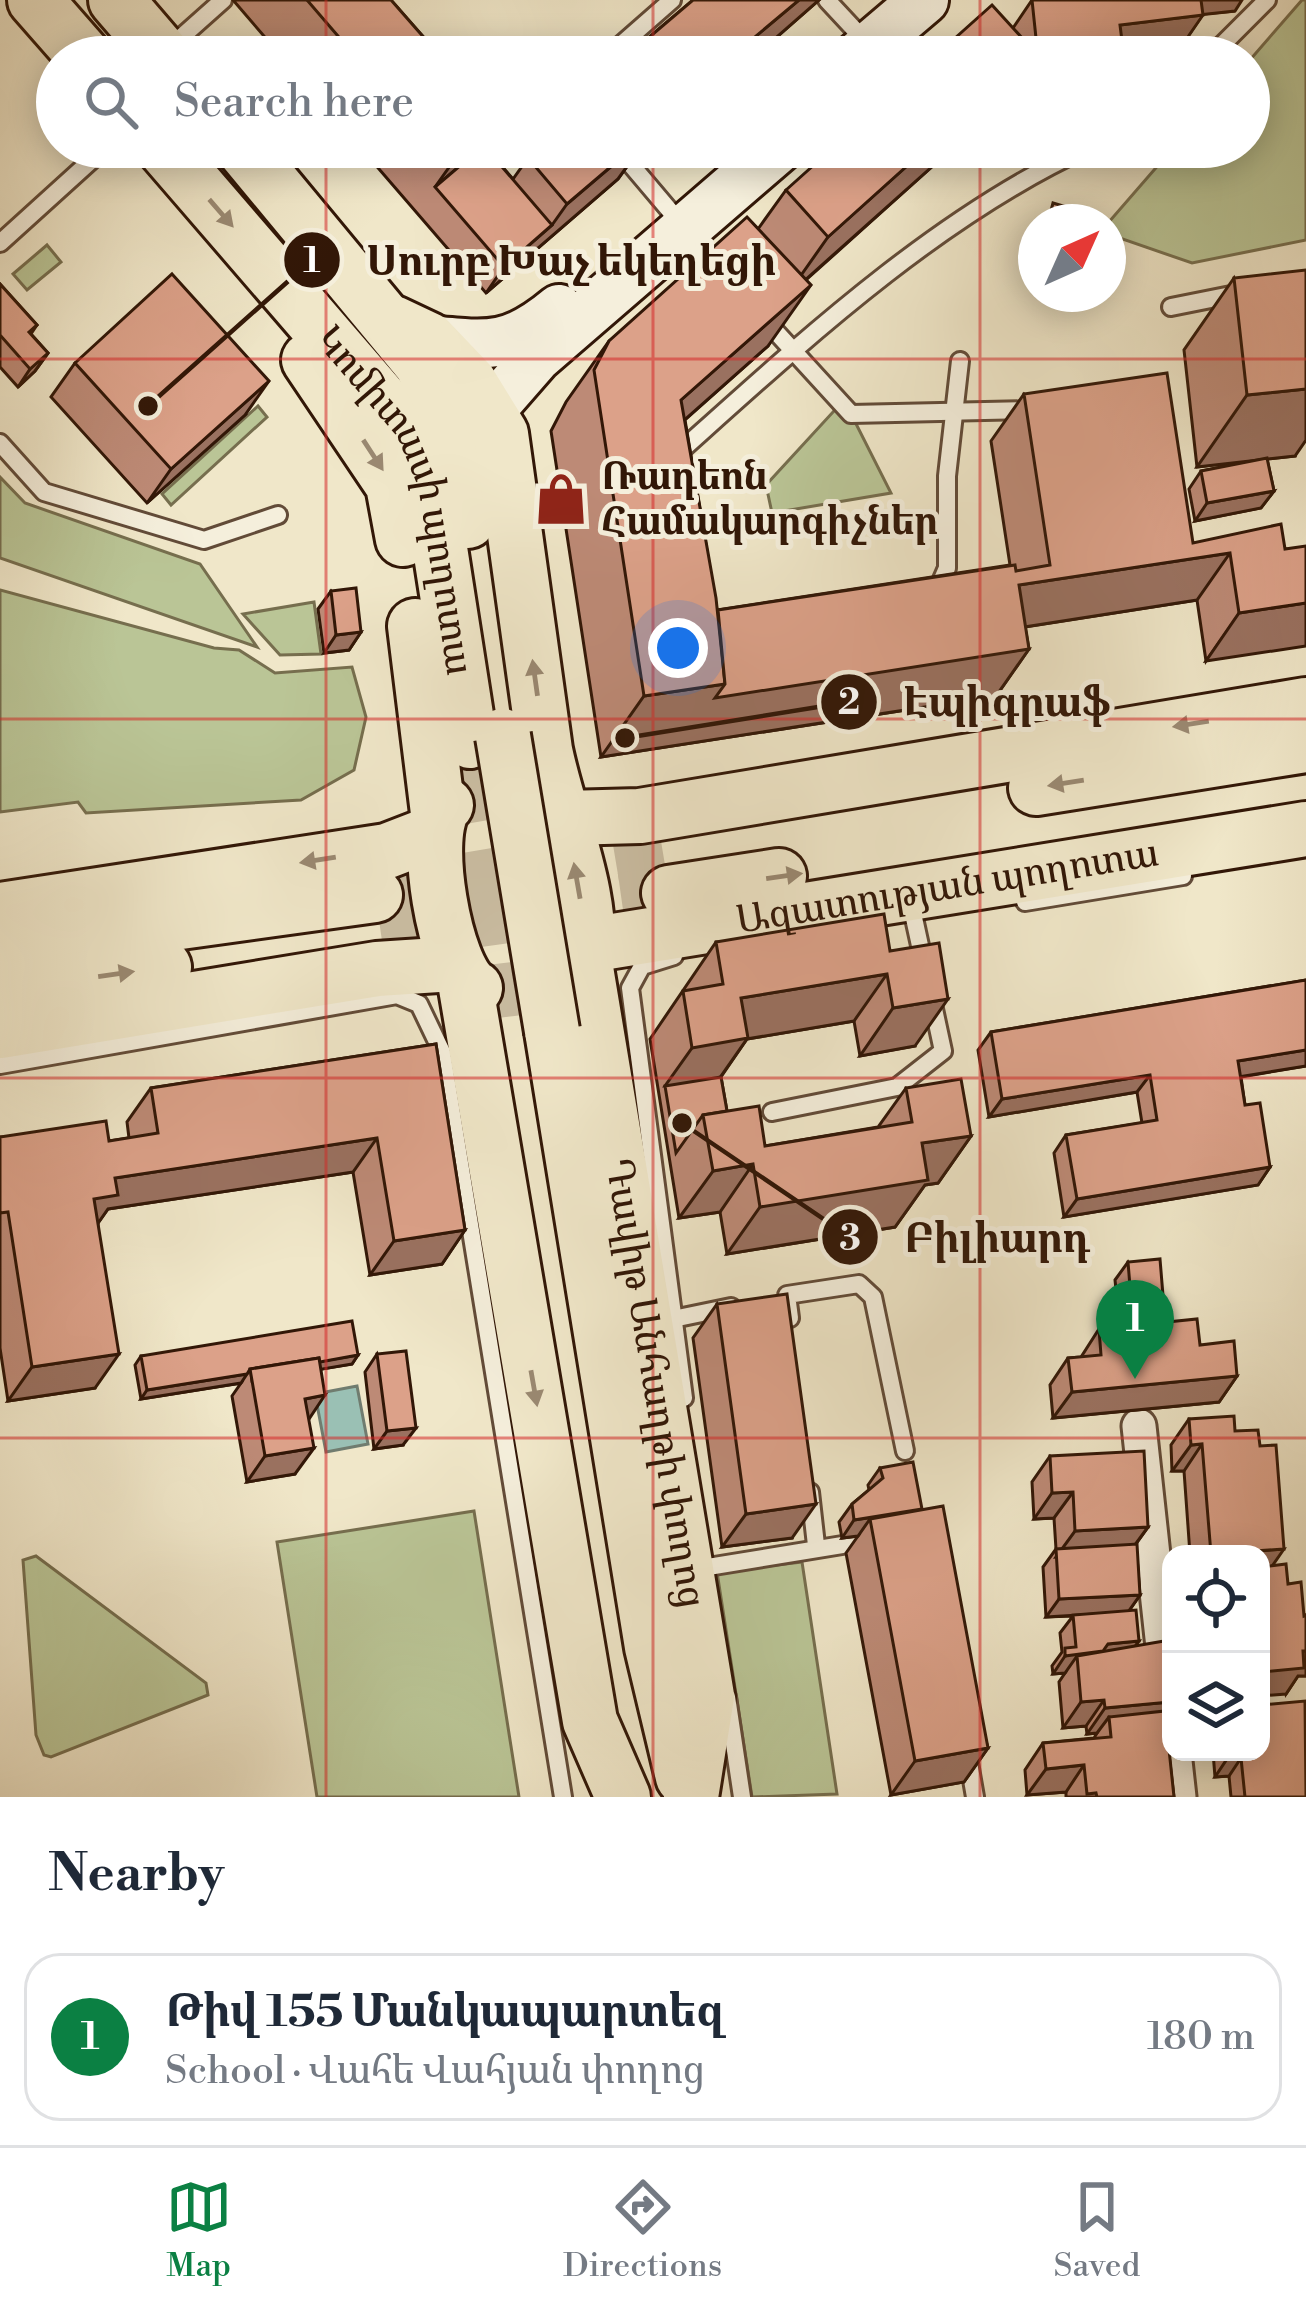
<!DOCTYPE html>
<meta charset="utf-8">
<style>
body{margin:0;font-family:"Libre Bodoni","Noto Serif Armenian",serif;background:#f6f6f7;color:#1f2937}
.controls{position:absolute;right:36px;bottom:36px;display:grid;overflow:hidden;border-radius:24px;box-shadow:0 6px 30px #0003}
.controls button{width:108px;height:108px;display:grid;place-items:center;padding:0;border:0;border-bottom:3px solid #e0e1e3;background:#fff;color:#1f2937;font:60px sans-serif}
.compass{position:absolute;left:1018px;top:204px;width:108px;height:108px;border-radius:50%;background:#fff;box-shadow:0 6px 30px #0003;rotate:45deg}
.you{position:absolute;left:678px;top:648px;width:42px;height:42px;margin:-30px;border:9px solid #fff;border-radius:50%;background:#1a73e8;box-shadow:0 0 0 18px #1a73e833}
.badge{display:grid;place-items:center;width:78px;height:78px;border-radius:50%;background:#0b8043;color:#fff;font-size:39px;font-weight:700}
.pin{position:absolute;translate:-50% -99px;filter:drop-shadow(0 3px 6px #0008)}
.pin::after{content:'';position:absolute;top:63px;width:42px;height:36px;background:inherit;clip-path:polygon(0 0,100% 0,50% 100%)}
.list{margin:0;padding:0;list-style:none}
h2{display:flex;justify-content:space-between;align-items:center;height:156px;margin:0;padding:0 48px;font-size:51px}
h2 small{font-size:39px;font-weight:400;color:#747a83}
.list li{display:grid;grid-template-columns:78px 1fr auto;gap:36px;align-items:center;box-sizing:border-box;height:168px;margin:0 24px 24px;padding:0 24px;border:3px solid #e0e1e3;border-radius:36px}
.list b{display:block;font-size:45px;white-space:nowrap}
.list p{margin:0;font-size:39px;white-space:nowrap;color:#747a83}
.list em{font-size:39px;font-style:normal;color:#747a83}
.icon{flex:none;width:66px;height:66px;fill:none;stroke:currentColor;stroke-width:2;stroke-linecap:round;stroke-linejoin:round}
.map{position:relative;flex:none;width:1306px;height:1797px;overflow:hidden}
.search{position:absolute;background:#fff;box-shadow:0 6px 30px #0003;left:36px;right:36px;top:36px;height:132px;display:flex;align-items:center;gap:30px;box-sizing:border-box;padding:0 42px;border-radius:66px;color:#747a83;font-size:45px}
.sheet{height:348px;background:#fff}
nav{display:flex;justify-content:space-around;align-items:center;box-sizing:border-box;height:168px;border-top:3px solid #e0e1e3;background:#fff;font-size:33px;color:#747a83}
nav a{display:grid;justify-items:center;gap:6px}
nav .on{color:#0b8043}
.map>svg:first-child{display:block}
.green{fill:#bac596;stroke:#766e4e;stroke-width:3}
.water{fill:#9ac0b4;stroke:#707c6f;stroke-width:3}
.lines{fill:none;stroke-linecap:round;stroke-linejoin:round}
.primary-tunnel{stroke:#cabda2;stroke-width:54;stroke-dasharray:54 27;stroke-linecap:butt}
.lane-casing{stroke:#624b38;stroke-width:22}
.street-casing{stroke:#624b38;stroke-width:39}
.secondary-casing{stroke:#321707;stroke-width:54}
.primary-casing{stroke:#321707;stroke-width:60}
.lane{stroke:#f5efdc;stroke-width:16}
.street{stroke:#f5efdc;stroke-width:33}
.secondary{stroke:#f5efdc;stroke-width:48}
.primary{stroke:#f0e7c9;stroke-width:54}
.primary-bridge-casing{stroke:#321707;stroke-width:60;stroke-linecap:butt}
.primary-bridge{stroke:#f0e7c9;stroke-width:54}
.wall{fill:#bd8a76;stroke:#321707;stroke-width:3}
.shaded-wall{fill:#9a7160;stroke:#321707;stroke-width:3}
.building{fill:#dca189;stroke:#321707;stroke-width:3}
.oneway{fill:#9a8972}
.grid{fill:none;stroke:#d62828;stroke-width:3;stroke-opacity:0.55}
.labels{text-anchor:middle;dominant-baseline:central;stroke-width:10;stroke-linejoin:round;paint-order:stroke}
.poi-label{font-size:39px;font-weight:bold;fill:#321707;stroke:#f5efdc;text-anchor:start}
.street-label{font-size:39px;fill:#321707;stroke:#f5efdc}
.leader{fill:none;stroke:#321707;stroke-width:4.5}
.callout-dot{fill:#321707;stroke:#f5efdc;stroke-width:4.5}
.mark-label{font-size:36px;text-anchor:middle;font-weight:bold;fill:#fff}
.callout-label{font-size:42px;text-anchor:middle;font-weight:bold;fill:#321707;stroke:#f5efdc;stroke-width:10;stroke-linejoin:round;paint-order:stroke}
</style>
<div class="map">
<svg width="1306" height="1797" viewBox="0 0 1306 1797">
<rect width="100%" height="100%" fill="#f0e7c9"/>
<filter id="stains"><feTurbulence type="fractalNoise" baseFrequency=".00167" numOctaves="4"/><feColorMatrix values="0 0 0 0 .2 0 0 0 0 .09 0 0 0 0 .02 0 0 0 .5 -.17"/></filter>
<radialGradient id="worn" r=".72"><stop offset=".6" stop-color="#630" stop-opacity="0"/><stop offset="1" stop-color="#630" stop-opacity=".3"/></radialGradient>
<g class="green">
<polygon points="1302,0 1306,0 1306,240 1192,263 1108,234 1108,223 1174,147 1249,147 1249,61"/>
<polygon points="47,245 61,262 27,290 13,274"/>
<polygon points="844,400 891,493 772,513 766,485"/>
<polygon points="258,406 267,417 171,505 162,494"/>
<polygon points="0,477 25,503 200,564 257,647 0,558"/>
<polygon points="0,590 214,648 239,650 275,673 352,667 366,717 354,770 301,800 86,813 78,802 0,812"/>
<polygon points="314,602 321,654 280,655 243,614"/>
<polygon points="474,1511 519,1797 317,1797 277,1542"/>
<polygon points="36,1556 206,1683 208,1695 51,1757 44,1755 36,1735 23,1560"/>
<polygon points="802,1562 837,1794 752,1797 717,1572"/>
</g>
<polygon class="water" points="357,1386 368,1444 326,1452 315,1394"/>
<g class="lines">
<g class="primary-tunnel">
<polyline points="458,798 531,785"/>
<polyline points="375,895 662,847"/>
<polyline points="381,934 669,893"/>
<polyline points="488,992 565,983"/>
</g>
<g class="lane-casing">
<g id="lane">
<polyline points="827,0 867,43"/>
<polyline points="168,49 223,0"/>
<polyline points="607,57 672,0"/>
<polyline points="1210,57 1267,0"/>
<polyline points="471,147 485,163 503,147"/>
<polyline points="616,147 720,270"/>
<polyline points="0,243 106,147"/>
<polyline points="1171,307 1241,293"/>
<polyline points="765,320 851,414 1034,410"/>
<polyline points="0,443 44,492 204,540 278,515"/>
<path d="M 676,455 C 800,344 937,216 1089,147"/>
<polyline points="937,591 947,568 947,476 960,361"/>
<polyline points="1025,902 1183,876"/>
<polyline points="914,918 924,964"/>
<polyline points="674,956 642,966 630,988 684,1398"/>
<polyline points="0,1065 397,995 419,1004 442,1052 563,1797"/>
<polyline points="772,1112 897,1087 943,1051 931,995"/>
<polyline points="790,1318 787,1295 859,1284 873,1297 905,1451"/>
<polyline points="673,1319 731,1307"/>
<polyline points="810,1492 816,1545"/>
<polyline points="708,1567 873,1540"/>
<polyline points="727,1697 742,1797"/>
<polyline points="967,1751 975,1797"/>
</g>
</g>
<g class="street-casing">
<g id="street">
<polyline points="1139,1426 1171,1721"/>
<polyline points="1174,1752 1179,1797"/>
</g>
</g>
<g class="secondary-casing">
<g id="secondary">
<polyline points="857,57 924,0"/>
<path d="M 429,340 C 490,346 511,349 559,309"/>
<polyline points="489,412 537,357 780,147"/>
</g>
</g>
<g class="primary-casing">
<g id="primary">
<polyline points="35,0 85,57"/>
<polyline points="116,0 165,57"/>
<path id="s1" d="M 163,147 L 408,431 L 430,484 L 470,741"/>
<polyline points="242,147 421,363 450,416 468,521"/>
<path id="s2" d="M 393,323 L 429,340 L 469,382 L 501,434 L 545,750 C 559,820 596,895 586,968 L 707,1696 L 691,1797"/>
<polyline points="309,360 393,485 403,539"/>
<polyline points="415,626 438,813"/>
<polyline points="1036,788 1306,745"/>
<path d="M 446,805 C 420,829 445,972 475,988"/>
<polyline points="566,818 640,816 1306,705"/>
<polyline points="669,893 779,876"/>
<polyline points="0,910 387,851 431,834"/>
<path id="s3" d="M 589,945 L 1306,829"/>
<polyline points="0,947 375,895"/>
<polyline points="465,982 590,1721 623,1797"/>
<polyline points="0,991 164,967"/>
<polyline points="0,1031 377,969 453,964"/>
<polyline points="552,1031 652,1647 683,1777"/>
</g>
</g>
<use href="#lane" class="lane"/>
<use href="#street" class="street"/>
<use href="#secondary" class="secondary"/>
<use href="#primary" class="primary"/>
<g class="primary-bridge-casing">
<polyline id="primary-bridge" points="503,736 552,1031"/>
</g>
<use href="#primary-bridge" class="primary-bridge"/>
</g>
<g class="wall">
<polygon points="233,0 391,0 441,57 282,57"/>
<polygon points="693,0 819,0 754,57 632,57 640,45"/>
<polygon points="1032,0 1235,11 1203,14 1174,57 934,57 1013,28"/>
<polygon points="360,147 485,147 513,179 528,158 540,147 641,147 618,179 486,293"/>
<polygon points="954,147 806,280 768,346 685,420 717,610 1010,565 991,441 1024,394 1193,543 1285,549 1206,661 1197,600 1025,627 1029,649 996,696 601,757 551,431 566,402 609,341 758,229 786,190"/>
<polygon points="1234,278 1295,456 1267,459 1274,491 1261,508 1195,521 1189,489 1201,471 1263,459 1197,467 1184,350"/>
<polygon points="0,284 37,325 31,334 48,353 35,371 18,387 0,367"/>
<polygon points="75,363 245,415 147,503 51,397"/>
<polygon points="331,591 361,632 349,650 324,653 318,609"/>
<polygon points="716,942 890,951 915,1046 860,1056 854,1021 747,1039 721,1077 727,1111 765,1146 878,1127 906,1088 971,1136 938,1183 925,1185 895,1227 727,1254 720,1212 679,1218 650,1039"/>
<polygon points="1306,980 1306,1066 1241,1077 1245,1105 1270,1167 1258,1185 1064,1217 1054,1153 1066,1135 1142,1123 1137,1092 989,1117 978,1050 991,1032"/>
<polygon points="436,1044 465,1230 442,1264 370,1275 353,1172 108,1209 98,1223 95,1388 8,1401 0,1348 0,1137 109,1141 129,1138 127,1122 151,1088"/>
<polygon points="1128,1262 1164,1322 1200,1345 1237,1376 1219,1402 1053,1418 1050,1385 1068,1358 1081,1357 1099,1329 1120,1327 1115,1280"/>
<polygon points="717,1304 792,1538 722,1547 693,1338"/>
<polygon points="377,1354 403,1445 374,1449 365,1372"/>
<polygon points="358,1355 352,1364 321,1369 295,1474 247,1482 232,1396 241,1383 141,1399 135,1365 141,1356"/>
<polygon points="1189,1419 1235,1431 1272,1566 1288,1584 1304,1616 1306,1615 1306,1676 1298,1676 1286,1694 1261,1554 1190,1554 1184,1471 1172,1471 1171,1445"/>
<polygon points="1050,1456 1148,1527 1136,1544 1140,1595 1129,1611 1136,1646 1164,1711 1174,1797 1066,1797 1066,1792 1027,1795 1025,1770 1043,1743 1094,1738 1097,1733 1087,1734 1086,1726 1063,1728 1059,1682 1065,1673 1053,1674 1052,1666 1062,1652 1060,1633 1073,1616 1046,1617 1043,1567 1056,1549 1054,1518 1034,1519 1032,1482"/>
<polygon points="880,1468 922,1509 988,1748 964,1782 891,1795 846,1553 858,1536 842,1538 839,1522 852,1504 869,1490 868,1485"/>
<polygon points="1213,1752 1261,1752 1306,1797 1231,1797 1229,1776 1215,1777"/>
</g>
<g class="shaded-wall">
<polygon points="799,0 819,0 754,57 731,57"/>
<polygon points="1167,0 1242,0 1235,11 1153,20"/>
<polygon points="1203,15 1174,57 1097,57 1120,25"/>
<polygon points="472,147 483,147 435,187 450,166"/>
<polygon points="634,147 641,147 618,179 486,293 504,267 552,225 567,204"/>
<polygon points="928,147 954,147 785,298 828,237"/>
<polygon points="811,285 768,346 638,461 681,400"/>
<polygon points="48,353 35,371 18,387 30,369"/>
<polygon points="269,381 245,415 147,503 171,469"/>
<polygon points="1306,389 1306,440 1295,456 1197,467 1247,395"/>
<polygon points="1274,491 1261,508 1195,521 1207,503"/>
<polygon points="1230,553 1197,600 986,633 1019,585"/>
<polygon points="1306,603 1306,646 1206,661 1239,613"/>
<polygon points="361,632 349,650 324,653 336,635"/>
<polygon points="1029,649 996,696 601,757 644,696 725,684"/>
<polygon points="887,974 854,1021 747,1039 714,1086 665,1086 692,1048 741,998"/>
<polygon points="948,999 915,1046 860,1056 893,1008"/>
<polygon points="1306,1050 1306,1066 1226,1079 1238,1061"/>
<polygon points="1150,1075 1137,1092 989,1117 1002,1099"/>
<polygon points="971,1136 938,1183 925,1185 895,1227 727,1254 760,1207 922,1143"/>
<polygon points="377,1138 353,1172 108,1209 94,1229 94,1199 115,1178"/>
<polygon points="753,1164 720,1212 679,1218 713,1171"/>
<polygon points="1270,1167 1258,1185 1064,1217 1077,1199"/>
<polygon points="465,1230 442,1264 370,1275 394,1241"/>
<polygon points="119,1354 95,1388 8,1401 32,1367"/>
<polygon points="358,1355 352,1364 252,1381 251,1373"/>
<polygon points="247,1374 241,1383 141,1399 147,1390"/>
<polygon points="1237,1376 1219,1402 1053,1418 1072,1392"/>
<polygon points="325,1395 307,1422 305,1399"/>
<polygon points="416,1428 403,1445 374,1449 387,1431"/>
<polygon points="1202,1444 1184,1471 1172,1471 1191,1445"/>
<polygon points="314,1448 295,1474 247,1482 265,1456"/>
<polygon points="1073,1492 1054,1518 1034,1519 1052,1493"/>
<polygon points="816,1504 792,1538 722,1547 746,1514"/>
<polygon points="922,1510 870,1519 858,1536 842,1538 854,1520"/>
<polygon points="1148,1527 1129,1553 1056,1557 1075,1531"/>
<polygon points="1284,1549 1266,1575 1261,1575 1261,1554 1216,1554"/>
<polygon points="1140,1595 1128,1612 1046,1617 1059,1599"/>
<polygon points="1139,1641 1126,1659 1077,1656 1065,1673 1053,1674 1065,1656 1108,1644"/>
<polygon points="1303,1651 1306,1651 1306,1676 1298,1676 1286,1694 1261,1696 1261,1672"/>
<polygon points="1104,1700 1086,1726 1063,1728 1081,1702"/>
<polygon points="1170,1702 1152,1728 1109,1717 1097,1733 1087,1734 1105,1708"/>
<polygon points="988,1748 964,1782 891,1795 915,1761"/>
<polygon points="1241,1758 1229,1776 1215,1777 1227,1759"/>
<polygon points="1084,1765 1066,1792 1027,1795 1046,1769"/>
</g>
<g class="building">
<polygon points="307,0 391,0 441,57 356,57"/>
<polygon points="693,0 799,0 731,57 650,57 640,45"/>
<polygon points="1032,0 1201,0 1203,15 1120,25 1124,57 1038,57"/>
<polygon points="992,5 1035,52 1029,57 934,57"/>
<polygon points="434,147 472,147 450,166"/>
<polygon points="482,147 485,147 552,225 504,267 435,187"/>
<polygon points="540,147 634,147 567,204 528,158"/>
<polygon points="834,147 928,147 828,237 786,190"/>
<polygon points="1053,203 1097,216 1096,222 1048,222"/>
<polygon points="747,217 811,285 681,400 716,598 725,684 644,696 594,370 609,341"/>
<polygon points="1306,270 1306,389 1247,395 1234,278"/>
<polygon points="172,274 269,381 171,469 75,363"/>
<polygon points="0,284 37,325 29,332 48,353 30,369 0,335"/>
<polygon points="1167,373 1193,543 1281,524 1285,549 1306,546 1306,603 1239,613 1230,553 1019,585 1029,649 715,698 725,684 718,610 1015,565 1016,571 1050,565 1024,394"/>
<polygon points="1267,458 1274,491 1207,503 1201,471"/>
<polygon points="356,588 361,632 336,635 331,591"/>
<polygon points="884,914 890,951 939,943 948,999 893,1008 887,974 741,998 748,1038 692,1048 683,991 723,984 716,942"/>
<polygon points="1306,980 1306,1050 1238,1061 1245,1105 1260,1103 1270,1167 1077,1199 1066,1135 1157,1120 1150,1075 1002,1099 991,1032"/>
<polygon points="436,1044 465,1230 394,1241 377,1138 115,1178 118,1195 94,1199 119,1354 32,1367 8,1212 0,1213 0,1137 106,1121 109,1141 158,1133 151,1088"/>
<polygon points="721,1077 727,1111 703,1115 676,1153 665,1086"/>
<polygon points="961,1079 971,1136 922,1143 928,1180 760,1207 753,1164 713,1171 703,1115 759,1106 765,1146 912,1122 906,1088"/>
<polygon points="1160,1259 1165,1320 1133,1323 1128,1262"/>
<polygon points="787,1294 816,1504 746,1514 717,1304"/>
<polygon points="1197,1319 1200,1345 1234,1341 1237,1376 1072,1392 1068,1358 1101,1355 1099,1329"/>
<polygon points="352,1321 358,1355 320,1362 319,1358 250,1369 247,1374 147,1390 141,1356"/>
<polygon points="406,1351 416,1428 387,1431 377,1354"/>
<polygon points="319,1358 325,1395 305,1399 314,1448 265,1456 250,1369"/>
<polygon points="1234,1416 1235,1431 1258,1430 1260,1446 1276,1445 1284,1549 1211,1554 1202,1444 1191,1445 1189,1419"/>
<polygon points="1144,1451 1148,1527 1075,1531 1073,1492 1052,1493 1050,1456"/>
<polygon points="913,1462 922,1509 854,1520 852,1504 883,1478 880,1468"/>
<polygon points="943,1506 988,1748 915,1761 870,1519"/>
<polygon points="1137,1544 1140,1595 1059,1599 1056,1549"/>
<polygon points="1286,1564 1288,1584 1301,1582 1304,1616 1306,1615 1306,1651 1303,1651 1304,1668 1261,1672 1261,1567"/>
<polygon points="1136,1610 1139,1641 1108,1644 1103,1651 1065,1656 1065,1648 1076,1647 1073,1615"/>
<polygon points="1164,1641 1170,1702 1105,1708 1104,1700 1081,1702 1077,1656"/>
<polygon points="1305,1701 1306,1797 1245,1797 1241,1758 1227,1759 1227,1752 1261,1752 1261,1705"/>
<polygon points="1165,1711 1174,1797 1097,1797 1096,1793 1087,1794 1084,1765 1046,1769 1043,1743 1111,1737 1109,1717"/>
</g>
<defs><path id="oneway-solid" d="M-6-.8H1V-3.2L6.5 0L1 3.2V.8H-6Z" transform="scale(3)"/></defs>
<g class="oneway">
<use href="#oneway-solid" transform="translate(221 213) rotate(49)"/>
<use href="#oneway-solid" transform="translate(373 455) rotate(57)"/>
<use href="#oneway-solid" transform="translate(535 678) rotate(-98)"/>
<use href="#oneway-solid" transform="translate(1191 724) rotate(171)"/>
<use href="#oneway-solid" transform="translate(1066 783) rotate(171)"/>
<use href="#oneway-solid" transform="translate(318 860) rotate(171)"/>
<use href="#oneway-solid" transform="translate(784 876) rotate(-8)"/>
<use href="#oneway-solid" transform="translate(577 881) rotate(-100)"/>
<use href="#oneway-solid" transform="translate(116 974) rotate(-8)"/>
<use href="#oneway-solid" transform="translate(534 1388) rotate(80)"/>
</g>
<path class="grid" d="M 326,0 L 326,57M 653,0 L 653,57M 980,0 L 980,57M 326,147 L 326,1797M 653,147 L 653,1797M 980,147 L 980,1797M 0,359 L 1306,359M 0,719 L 1306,719M 0,1078 L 1306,1078M 0,1438 L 1306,1438"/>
<defs>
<g id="shop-bare" transform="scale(4.14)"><path d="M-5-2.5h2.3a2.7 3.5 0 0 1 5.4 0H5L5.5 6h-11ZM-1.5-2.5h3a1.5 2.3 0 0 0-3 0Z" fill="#8f2418" stroke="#f5efdc" stroke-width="2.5" paint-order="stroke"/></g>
</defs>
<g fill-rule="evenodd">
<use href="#shop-bare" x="561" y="499"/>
</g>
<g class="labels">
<g class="poi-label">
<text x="601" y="477">Ռադեոն<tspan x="601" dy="45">Համակարգիչներ</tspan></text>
</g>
<g class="street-label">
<text stroke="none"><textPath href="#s1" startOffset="435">Կոմիտասի պողոտա</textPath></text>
<text stroke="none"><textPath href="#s3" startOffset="363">Ազատության պողոտա</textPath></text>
<text stroke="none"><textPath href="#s2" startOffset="1122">Դավիթ Անհաղթի փողոց</textPath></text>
</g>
</g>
<path class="leader" d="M148 406L312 260M625 738L849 702M682 1123L850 1237"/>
<g class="callout-dot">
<circle cx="148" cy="406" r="12"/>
<circle cx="625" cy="738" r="12"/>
<circle cx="682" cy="1123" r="12"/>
<circle cx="312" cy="260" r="30"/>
<circle cx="849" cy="702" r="30"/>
<circle cx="850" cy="1237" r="30"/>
</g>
<g class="mark-label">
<text x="312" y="272">1</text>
<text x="849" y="714">2</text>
<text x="850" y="1250">3</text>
</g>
<g class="callout-label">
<text x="571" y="275">Սուրբ Խաչ եկեղեցի</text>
<text x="1007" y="716">Էպիգրաֆ</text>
<text x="997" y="1252">Բիլիարդ</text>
</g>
<rect width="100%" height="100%" filter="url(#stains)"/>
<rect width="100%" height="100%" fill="url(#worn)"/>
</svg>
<div class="controls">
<button><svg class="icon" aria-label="locate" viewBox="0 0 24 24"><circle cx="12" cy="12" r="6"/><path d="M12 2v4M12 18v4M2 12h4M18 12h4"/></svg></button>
<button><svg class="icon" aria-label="layers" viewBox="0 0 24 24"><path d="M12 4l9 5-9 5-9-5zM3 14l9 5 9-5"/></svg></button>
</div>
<svg class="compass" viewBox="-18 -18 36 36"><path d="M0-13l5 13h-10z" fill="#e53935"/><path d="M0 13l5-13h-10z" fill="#747a83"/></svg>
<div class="you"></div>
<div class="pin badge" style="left:1135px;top:1379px">1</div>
<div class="search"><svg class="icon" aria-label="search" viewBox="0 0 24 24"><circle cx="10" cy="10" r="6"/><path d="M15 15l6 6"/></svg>Search here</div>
</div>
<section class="sheet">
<h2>Nearby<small></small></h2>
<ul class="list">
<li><span class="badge">1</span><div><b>Թիվ 155 Մանկապարտեզ</b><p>School · Վահե Վահյան փողոց</p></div><em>180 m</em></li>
</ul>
</section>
<nav>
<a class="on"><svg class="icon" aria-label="map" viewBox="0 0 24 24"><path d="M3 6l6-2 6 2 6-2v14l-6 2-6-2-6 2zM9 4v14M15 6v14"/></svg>Map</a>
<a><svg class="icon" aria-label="directions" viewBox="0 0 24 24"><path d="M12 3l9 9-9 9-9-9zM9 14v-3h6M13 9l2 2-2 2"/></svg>Directions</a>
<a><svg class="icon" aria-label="saved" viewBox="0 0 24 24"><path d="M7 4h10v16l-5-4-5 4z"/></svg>Saved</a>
</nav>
